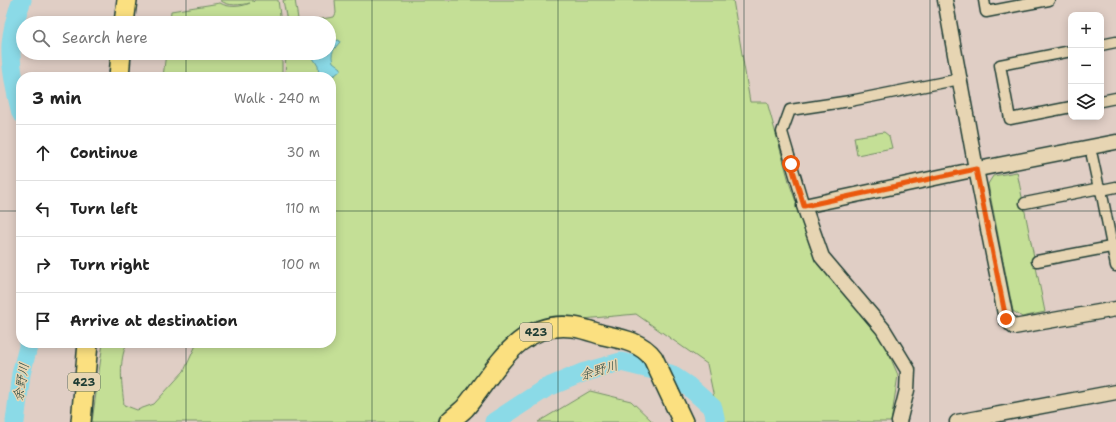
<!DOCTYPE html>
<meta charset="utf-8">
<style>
body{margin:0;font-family:"Shantell Sans","Klee One",sans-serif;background:#f6f6f6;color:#222}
.controls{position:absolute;right:12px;top:12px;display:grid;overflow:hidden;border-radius:8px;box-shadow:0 2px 10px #0003}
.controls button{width:36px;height:36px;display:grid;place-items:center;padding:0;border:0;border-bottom:1px solid #e0e0e0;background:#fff;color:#222;font:20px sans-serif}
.stop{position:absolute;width:12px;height:12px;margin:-9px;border:3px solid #ea580c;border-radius:50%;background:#fff}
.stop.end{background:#ea580c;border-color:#fff;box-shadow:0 1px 4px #0008}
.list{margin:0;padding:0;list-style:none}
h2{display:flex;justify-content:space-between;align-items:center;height:52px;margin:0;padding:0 16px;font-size:17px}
h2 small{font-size:13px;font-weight:400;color:#767676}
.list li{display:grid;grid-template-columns:26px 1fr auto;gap:12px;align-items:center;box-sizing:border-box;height:56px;padding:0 16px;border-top:1px solid #e0e0e0}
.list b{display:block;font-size:15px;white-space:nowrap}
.list em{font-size:13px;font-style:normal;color:#767676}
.icon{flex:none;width:22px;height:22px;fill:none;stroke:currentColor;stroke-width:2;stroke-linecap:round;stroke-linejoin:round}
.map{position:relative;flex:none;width:1116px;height:422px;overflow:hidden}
.search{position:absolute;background:#fff;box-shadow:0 2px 10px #0003;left:16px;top:16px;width:320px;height:44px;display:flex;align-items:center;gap:10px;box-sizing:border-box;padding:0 14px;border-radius:22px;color:#767676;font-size:15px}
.panel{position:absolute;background:#fff;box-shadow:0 2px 10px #0003;left:16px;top:72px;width:320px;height:276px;border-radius:16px}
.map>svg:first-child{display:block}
.green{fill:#c4df96;stroke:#728e65}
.water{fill:#8bdae7;stroke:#609b9f}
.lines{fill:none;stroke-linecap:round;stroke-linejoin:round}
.river{stroke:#8bdae7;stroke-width:19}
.street-casing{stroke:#1f3d34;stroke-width:13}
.secondary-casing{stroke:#1f3d34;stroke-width:17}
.highway-casing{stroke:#1f3d34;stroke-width:22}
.street{stroke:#e7d5b3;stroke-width:10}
.secondary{stroke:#e7d5b3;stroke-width:14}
.highway{stroke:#fbe080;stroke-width:19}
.route{stroke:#ea580c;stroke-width:5}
.grid{fill:none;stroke:#1f3d34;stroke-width:1;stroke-opacity:0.55}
.labels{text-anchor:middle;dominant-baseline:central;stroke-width:3;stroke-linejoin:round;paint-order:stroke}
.shield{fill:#e7d5b3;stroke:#5b6b5a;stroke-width:1}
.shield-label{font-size:11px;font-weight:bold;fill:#1f3d34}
.water-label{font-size:13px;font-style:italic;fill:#24453d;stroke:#e7d5b3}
</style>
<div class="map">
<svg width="1116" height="422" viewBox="0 0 1116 422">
<rect width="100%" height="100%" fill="#e0cec5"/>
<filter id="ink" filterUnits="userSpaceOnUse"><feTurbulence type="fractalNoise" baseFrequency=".025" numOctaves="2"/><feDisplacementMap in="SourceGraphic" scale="8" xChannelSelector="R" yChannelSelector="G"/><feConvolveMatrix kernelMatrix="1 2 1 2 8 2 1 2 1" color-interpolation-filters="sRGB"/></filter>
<g filter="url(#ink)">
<g class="green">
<path d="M 220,0 L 253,0 L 253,2 L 255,0 L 278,0 L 281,23 L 170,23 L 171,11 L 220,3 C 228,8 242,7 250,3 C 241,5 228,7 220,0 Z"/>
<polygon points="283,0 295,0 298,19 287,21"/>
<path d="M 335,0 L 733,0 L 750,102 L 767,102 L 790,185 L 818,265 L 881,336 L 898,375 L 891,422 L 719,422 L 707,364 L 636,314 L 540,323 L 437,422 L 92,422 L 103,343 L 127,343 C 118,362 122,385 124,405 L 137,410 L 154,404 L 184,371 L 197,343 L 331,343 L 331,77 L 285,77 L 286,53 L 329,53 L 329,23 L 296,23 L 334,17 L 336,13 Z"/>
<polygon points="166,53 282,53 282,77 163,77"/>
<polygon points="884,132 889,136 892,148 857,155 854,137"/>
<polygon points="1017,172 1045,312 1022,317 1013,311 988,184 993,176"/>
<polygon points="590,391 631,401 653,422 538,422"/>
</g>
<path class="water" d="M 339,40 L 340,42 C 334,49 330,53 333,62 L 341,68 L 341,70 L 335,75 L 319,77 L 318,66 L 310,53 L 329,53 L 329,42 Z"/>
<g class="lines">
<g class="river">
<path d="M 21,113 C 16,93 10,66 11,45 C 12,29 16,15 22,0"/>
<polyline points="15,422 21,374 29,343"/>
<polyline points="494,422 546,388 582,373 621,362 670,374 688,386 713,408 716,422"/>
</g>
<g class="street-casing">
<g id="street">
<polyline points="984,0 986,12 1049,0"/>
<polyline points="1101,45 1116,42"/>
<polyline points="1071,51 1000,65 1010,119 1071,107"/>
<polyline points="1101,101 1116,98"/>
<polyline points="1092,156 1098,184 1101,190 1116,266"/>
<polyline points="1025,203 1095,189 1101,190 1116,187"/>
<polyline points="804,206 782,132 790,110 850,101 960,79"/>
<polyline points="1037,261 1116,246"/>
</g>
</g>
<g class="secondary-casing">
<g id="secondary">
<polyline points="945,0 976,169 1006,319 1014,327 1116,309"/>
<polyline points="899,422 907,390 908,370 883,329 822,257 804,206 963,172 1116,142"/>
<polyline points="957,422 1116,392"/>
</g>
</g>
<g class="highway-casing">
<g id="highway">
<polyline points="124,23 127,0"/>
<polyline points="119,77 121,53"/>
<polyline points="81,422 88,343"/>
<path d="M 449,422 C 454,417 460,413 465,408 C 495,372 517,320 573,327 C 583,328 593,332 603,335 C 622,339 641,342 653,358 L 683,422"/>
</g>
</g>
<use href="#street" class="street"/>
<use href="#secondary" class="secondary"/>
<use href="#highway" class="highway"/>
</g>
</g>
<g class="lines" filter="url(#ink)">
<polyline class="route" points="791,164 804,206 976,169 1006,319"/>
</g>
<path class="grid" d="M 186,0 L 186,23M 372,0 L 372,422M 558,0 L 558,422M 744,0 L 744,422M 930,0 L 930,422M 186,53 L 186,77M 0,211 L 21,211M 331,211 L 1116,211M 186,343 L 186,422"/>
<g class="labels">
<g class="shield">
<rect x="520" y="323" width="32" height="18" rx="3"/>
<rect x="68" y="373" width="32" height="18" rx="3"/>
</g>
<g class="shield-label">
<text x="536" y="332">423</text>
<text x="84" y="382">423</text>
</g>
<g class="water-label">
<text transform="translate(599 370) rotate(-16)">余野川</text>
<text transform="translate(21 382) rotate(-80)">余野川</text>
</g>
</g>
</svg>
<div class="controls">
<button>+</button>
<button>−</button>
<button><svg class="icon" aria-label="layers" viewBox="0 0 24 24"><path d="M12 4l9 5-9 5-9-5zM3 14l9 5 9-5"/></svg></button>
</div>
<div class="stop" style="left:791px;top:164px"></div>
<div class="stop end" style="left:1006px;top:319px"></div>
<div class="search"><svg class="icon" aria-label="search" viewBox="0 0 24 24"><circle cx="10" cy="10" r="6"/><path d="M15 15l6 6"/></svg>Search here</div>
<section class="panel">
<h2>3 min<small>Walk · 240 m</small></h2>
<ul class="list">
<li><svg class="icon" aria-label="ahead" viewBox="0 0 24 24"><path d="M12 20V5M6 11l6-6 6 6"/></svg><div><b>Continue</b></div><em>30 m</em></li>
<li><svg class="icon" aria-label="left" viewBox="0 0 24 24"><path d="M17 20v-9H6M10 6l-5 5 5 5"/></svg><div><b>Turn left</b></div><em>110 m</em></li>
<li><svg class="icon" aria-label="right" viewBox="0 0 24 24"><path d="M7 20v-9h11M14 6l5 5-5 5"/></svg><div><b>Turn right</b></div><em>100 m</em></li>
<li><svg class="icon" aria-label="arrive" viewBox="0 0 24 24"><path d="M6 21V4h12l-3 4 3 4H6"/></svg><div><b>Arrive at destination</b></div></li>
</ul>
</section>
</div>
